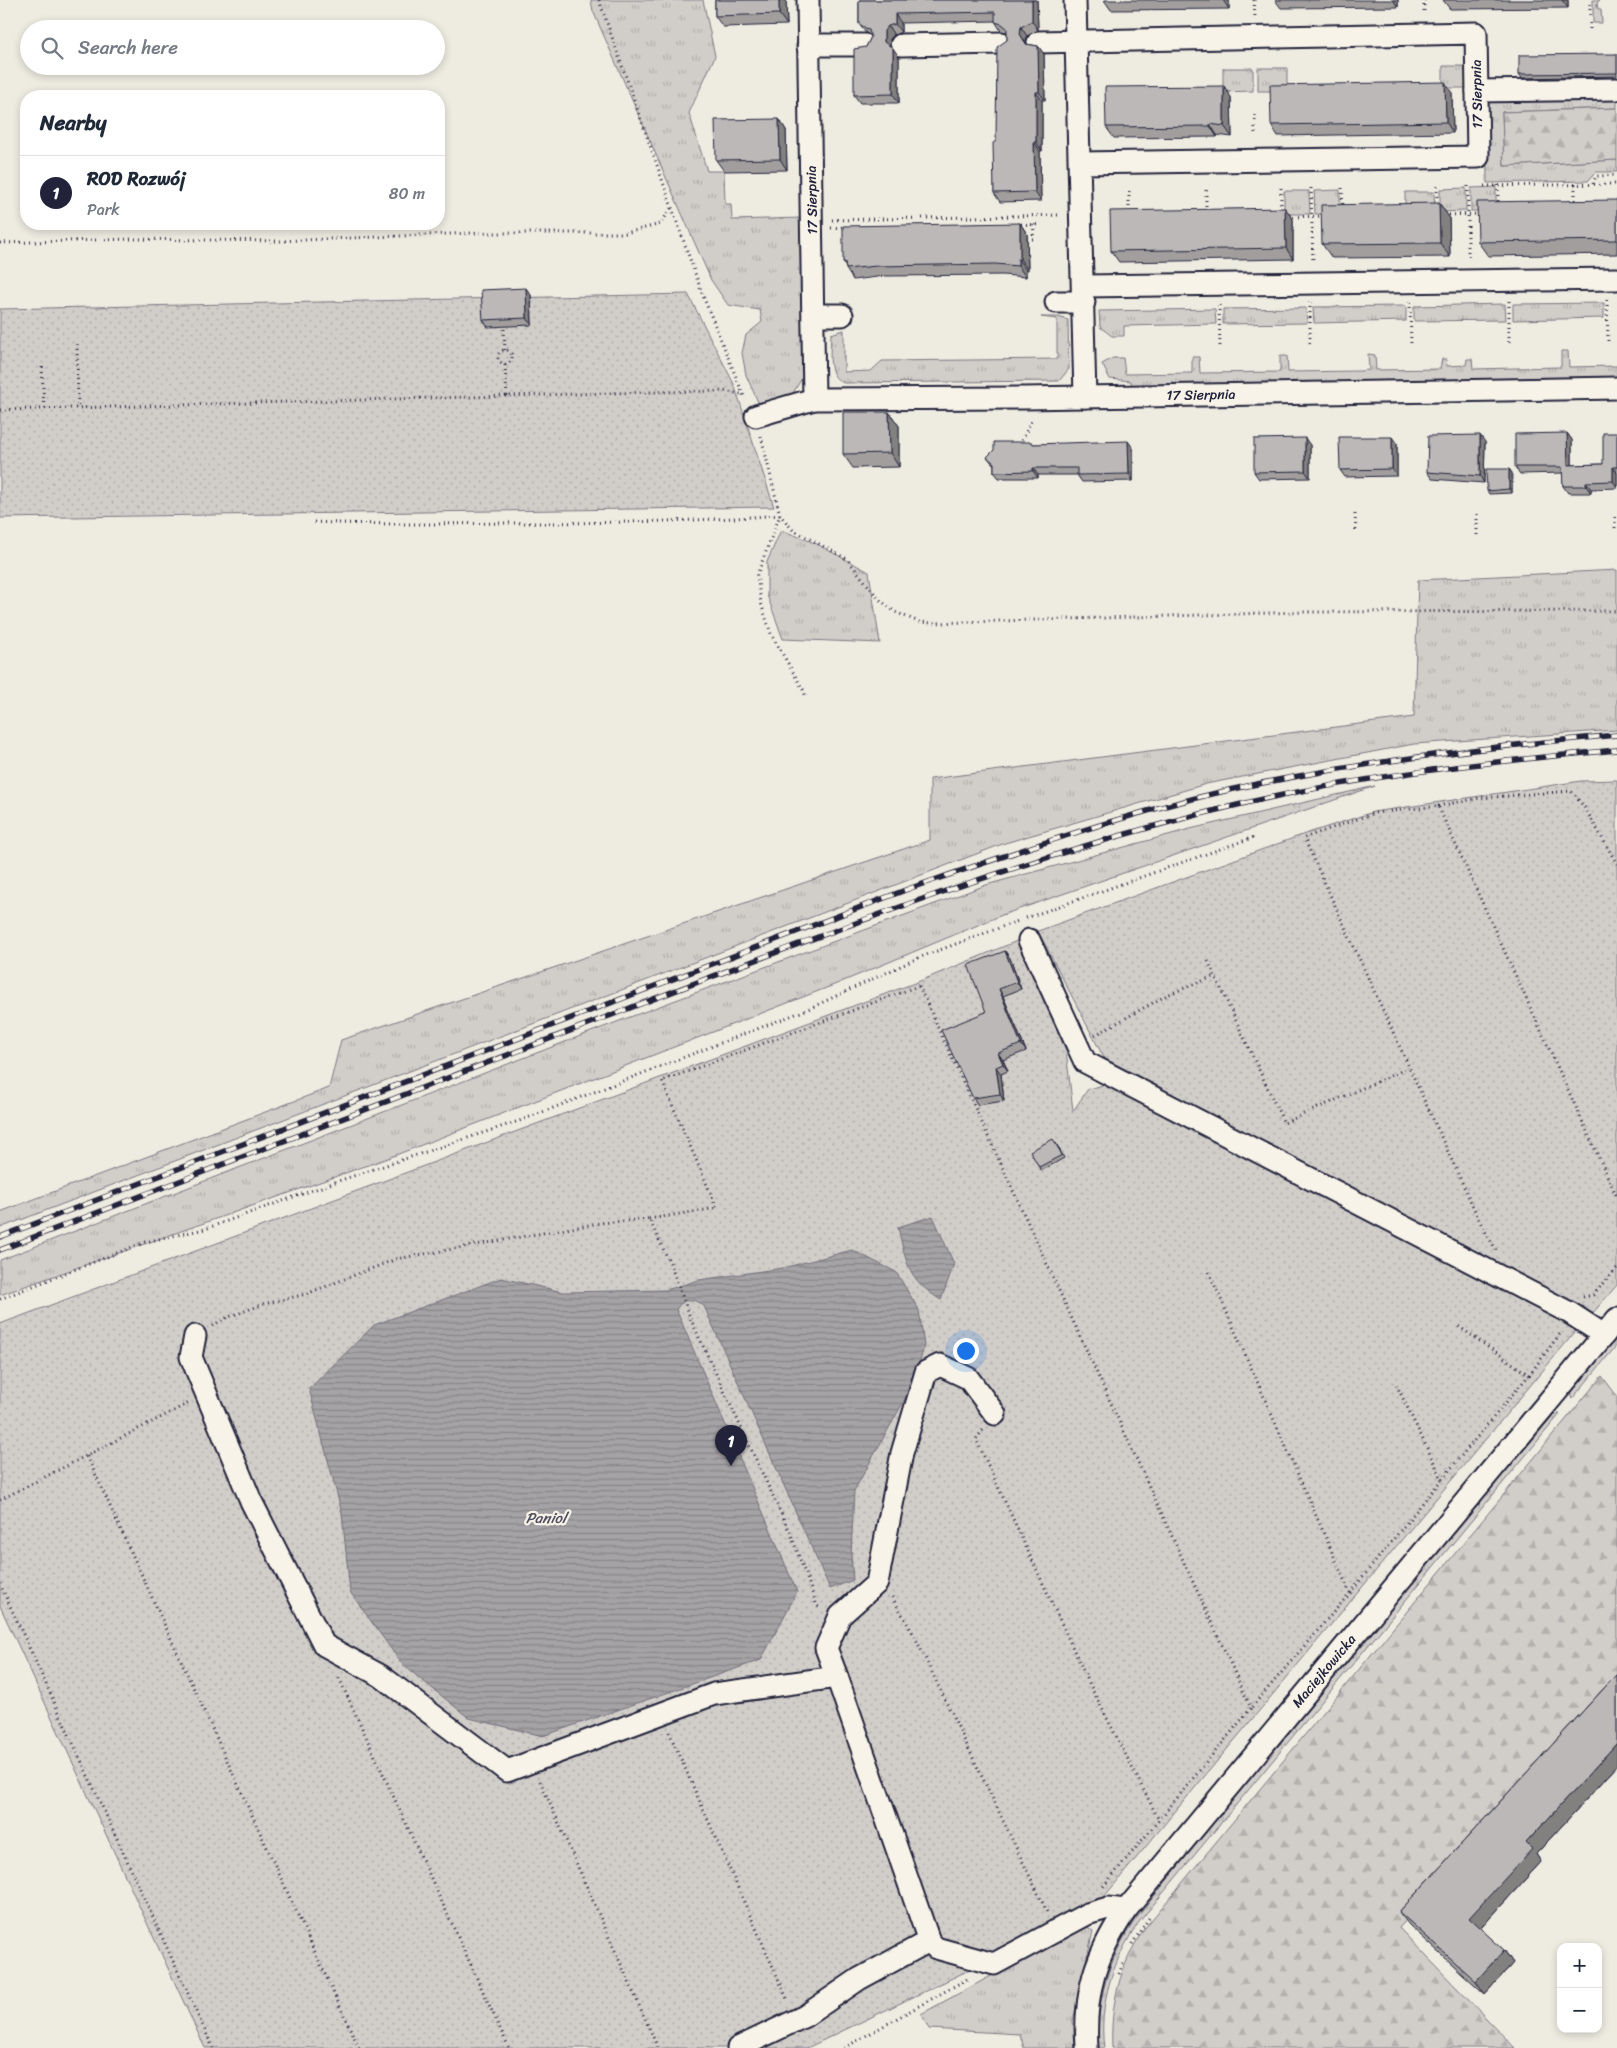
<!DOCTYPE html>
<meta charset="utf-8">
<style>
body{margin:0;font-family:Sriracha,sans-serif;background:#f2f2f3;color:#1f2937}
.controls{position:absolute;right:15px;bottom:15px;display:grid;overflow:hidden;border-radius:10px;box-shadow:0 2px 8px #0003}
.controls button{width:45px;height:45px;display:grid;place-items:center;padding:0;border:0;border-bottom:1px solid #e0e1e3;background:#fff;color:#1f2937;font:25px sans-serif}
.you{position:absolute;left:965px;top:1350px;width:18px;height:18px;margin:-12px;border:4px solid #fff;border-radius:50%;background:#1a73e8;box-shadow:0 0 0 8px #1a73e833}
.badge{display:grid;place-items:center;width:32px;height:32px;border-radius:50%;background:#22223b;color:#fff;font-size:16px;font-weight:700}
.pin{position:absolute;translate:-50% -41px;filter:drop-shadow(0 1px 2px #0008)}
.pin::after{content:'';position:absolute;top:26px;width:18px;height:15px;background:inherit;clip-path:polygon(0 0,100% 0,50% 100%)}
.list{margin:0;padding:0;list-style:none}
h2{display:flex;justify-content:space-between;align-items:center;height:65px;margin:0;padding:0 20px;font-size:21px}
h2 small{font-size:16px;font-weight:400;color:#747a83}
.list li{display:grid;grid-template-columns:32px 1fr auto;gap:15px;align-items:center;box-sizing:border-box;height:75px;padding:0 20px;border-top:1px solid #e0e1e3}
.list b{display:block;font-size:19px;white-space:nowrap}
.list p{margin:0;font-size:16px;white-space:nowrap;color:#747a83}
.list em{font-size:16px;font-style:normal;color:#747a83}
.icon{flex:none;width:28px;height:28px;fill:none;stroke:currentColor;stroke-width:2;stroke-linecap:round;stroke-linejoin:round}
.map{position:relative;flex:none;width:1617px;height:2048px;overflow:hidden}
.search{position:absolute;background:#fff;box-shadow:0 2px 8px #0003;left:20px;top:20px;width:425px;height:55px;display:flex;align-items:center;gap:12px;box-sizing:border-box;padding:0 18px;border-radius:28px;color:#747a83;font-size:19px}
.panel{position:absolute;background:#fff;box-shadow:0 2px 8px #0003;left:20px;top:90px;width:425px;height:140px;border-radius:20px}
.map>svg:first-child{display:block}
.grass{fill:url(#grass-tufts);stroke:#7a7882}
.forest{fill:url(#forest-firs);stroke:#7a7882}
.garden{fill:url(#garden-dots);stroke:#7a7882}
.water{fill:url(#water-rules);stroke:#716f7b}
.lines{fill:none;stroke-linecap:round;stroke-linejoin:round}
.minor-casing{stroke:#22223b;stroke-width:25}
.path{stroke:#22223b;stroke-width:3;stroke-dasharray:1 4;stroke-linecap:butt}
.minor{stroke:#f7f3e8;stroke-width:21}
.rail-casing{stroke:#22223b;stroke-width:5.5}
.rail{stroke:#f7f3e8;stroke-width:4;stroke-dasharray:11;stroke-linecap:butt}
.wall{fill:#a19e9d;stroke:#22223b}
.shaded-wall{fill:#838180;stroke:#22223b}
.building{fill:#bbb8b7;stroke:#22223b}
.labels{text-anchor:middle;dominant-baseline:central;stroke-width:4.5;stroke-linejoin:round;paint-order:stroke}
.street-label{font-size:14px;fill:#22223b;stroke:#f7f3e8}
.water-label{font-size:15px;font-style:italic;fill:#504f60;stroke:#f7f3e8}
</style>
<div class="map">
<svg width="1617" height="2048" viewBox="0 0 1617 2048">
<defs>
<pattern id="grass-tufts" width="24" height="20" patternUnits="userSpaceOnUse" patternTransform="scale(1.25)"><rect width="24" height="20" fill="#d1cdc9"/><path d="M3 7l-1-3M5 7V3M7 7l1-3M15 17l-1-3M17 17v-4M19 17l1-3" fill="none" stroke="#b3b0ae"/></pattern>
<pattern id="forest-firs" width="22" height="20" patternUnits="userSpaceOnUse" patternTransform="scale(1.25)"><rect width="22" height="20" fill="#d1cdc9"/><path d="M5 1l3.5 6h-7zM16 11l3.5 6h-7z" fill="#b3b0ae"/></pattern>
<pattern id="garden-dots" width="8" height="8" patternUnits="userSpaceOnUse" patternTransform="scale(1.25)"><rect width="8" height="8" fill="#d1cdc9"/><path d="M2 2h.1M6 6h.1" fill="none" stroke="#b3b0ae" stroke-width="1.8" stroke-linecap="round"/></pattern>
<pattern id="water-rules" width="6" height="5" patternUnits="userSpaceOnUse" patternTransform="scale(1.25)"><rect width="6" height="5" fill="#a6a3a6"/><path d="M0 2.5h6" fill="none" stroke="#878488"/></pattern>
</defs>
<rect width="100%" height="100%" fill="#eeebe1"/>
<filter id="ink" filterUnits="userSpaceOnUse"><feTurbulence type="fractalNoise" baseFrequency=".02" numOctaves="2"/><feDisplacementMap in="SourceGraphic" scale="10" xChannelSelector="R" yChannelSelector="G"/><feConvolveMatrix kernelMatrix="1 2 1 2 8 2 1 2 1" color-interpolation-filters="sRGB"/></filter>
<g filter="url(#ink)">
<g class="grass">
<polygon points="591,0 703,0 715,56 689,113 707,171 724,171 725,204 731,204 732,220 802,218 804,339 802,378 790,398 766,405 758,402 746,375 742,353 746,335 762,322 760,310 728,305 711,280 593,11"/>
<polygon points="1593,0 1600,0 1597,3 1598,9 1601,9 1602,23 1593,23"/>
<polygon points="1443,66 1468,66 1469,88 1443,88"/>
<polygon points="1223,68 1253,68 1253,91 1223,92"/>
<rect x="1258" y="68" width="29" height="23"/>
<polygon points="1617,98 1617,108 1502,112 1504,166 1617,160 1617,172 1596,172 1588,181 1487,183 1486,106 1492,100"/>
<polygon points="1496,187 1496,211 1471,211 1471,188"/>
<polygon points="1466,188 1466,211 1440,212 1440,189"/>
<polygon points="1340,190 1340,214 1315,214 1314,191"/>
<polygon points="1284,191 1309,191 1310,214 1284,214"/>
<polygon points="1405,192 1434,192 1435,217 1405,208"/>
<polygon points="1604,303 1604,318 1513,320 1513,304"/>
<polygon points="1505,304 1506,320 1414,321 1414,306"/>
<polygon points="1406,306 1406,321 1314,323 1313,307"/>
<polygon points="1306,308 1307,323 1223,324 1223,309"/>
<polygon points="1215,309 1216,324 1124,326 1124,336 1112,336 1100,327 1099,311"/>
<path d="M 1041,317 L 1058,317 L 1068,320 L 1069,369 L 1059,381 L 844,383 C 825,376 831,351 831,334 L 844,330 L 844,372 L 871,371 L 882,361 L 1057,359 L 1057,319 Z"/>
<polygon points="1561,351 1568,351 1569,367 1617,366 1617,378 1132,387 1131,381 1110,379 1102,364 1113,358 1123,358 1125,374 1192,373 1192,357 1199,357 1200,373 1280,372 1280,356 1287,356 1288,372 1360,371 1369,370 1368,354 1375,355 1376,370 1440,369 1442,359 1446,359 1447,366 1466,365 1467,359 1472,359 1473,369 1561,367"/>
<polygon points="781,530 815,543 869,572 880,643 783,639 767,595 767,562"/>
<polygon points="1617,570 1617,730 1414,744 1206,784 1005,843 0,1228 0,1212 329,1088 341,1040 930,840 930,779 1414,717 1418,580"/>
<polygon points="1375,786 1002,915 834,985 388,1158 0,1295 0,1260 622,1020 986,885 1190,829"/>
<polygon points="1617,1338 1617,1345 1572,1399 1570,1394"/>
<path d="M 1554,1414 L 1560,1414 L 1139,1922 C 1114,1958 1098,2003 1104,2048 L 1099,2048 C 1095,2002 1109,1958 1135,1920 L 1251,1776 Z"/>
<polygon points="1085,1925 1093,1931 1073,2021 1075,2048 1024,2048 1020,2034 929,2029 921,2014"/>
</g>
<g class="forest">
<polygon points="1617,108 1617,160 1504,166 1502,112"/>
<path d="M 1602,1376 L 1617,1396 L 1617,1682 L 1399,1928 L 1515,2048 L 1112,2048 C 1110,2005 1120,1965 1144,1929 Z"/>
</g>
<g class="garden">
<polygon points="688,294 734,384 774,507 0,518 0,309"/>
<polygon points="1617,780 1617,1285 1592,1314 1104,1058 1038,931 1302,835 1373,812 1581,781"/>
<polygon points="1017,941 1066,1050 1073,1111 1088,1089 1111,1083 1580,1326 1098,1904 1012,1949 990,1953 965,1972 807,2048 205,2048 0,1606 0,1324 920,981"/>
</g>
<g class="water">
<path d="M 933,1216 L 954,1264 L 941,1300 C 908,1280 906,1263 898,1227 Z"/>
<path d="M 852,1250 L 896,1272 L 919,1310 L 924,1346 L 915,1381 L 854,1491 L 851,1555 L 853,1580 L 830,1589 L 704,1306 C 693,1297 684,1298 676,1309 L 797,1592 L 761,1660 L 543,1736 L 469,1718 L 402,1664 L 350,1592 L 342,1513 L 309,1389 L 374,1325 L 501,1278 L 563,1292 L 666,1290 L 699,1280 L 783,1268 Z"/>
</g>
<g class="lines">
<g class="minor-casing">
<g id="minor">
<polyline points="808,0 814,399"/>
<polyline points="1075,0 1085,397"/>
<polyline points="1038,42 1476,33 1478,157 1081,163"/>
<polyline points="901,45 1002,43"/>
<polyline points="808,47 821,45 865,45"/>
<polyline points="1477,91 1617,89"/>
<polyline points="1084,286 1617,279"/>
<polyline points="1056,302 1084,302"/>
<polyline points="814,315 842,315"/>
<polyline points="756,416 814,399 1024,398 1617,388"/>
<polyline points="1029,940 1085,1062 1570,1313 1604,1335"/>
<polyline points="195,1336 191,1357 251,1501 324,1645 381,1676 507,1771 714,1694 837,1677 929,1941 936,1948 994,1964 1087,1914 1108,1908 1126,1910"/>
<polyline points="837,1677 826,1648 840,1616 877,1583 902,1453 926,1372 940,1365 968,1378 995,1414"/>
<polyline points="738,2048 805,2016 859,1979 929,1941"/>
<path d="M 1087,2048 C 1084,1993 1095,1956 1126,1910 L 1617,1319"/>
</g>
</g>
<g class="path">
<polyline points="599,0 703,296 745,399"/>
<polyline points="1254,0 1255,17"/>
<polyline points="1424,0 1424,14"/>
<polyline points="1590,4 1590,17"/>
<polyline points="1590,23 1590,31"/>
<polyline points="1255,121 1255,112"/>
<polyline points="1255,127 1255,135"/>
<polyline points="1575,184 1575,203"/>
<polyline points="1593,184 1596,176 1617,175"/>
<polyline points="1498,185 1498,205"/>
<polyline points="1437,186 1437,206"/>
<polyline points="1468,186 1468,260"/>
<polyline points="1484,186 1617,184"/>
<polyline points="1281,188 1281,210"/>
<polyline points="1311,188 1313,263"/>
<polyline points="1342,188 1343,208"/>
<polyline points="1206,190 1206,212"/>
<polyline points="1129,191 1129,213"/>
<polyline points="1444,215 1481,214"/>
<polyline points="1288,217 1324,216"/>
<polyline points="832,220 1061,215"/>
<polyline points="1016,224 1041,225"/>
<polyline points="831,228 845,227"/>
<polyline points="1027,239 1033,239 1034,224"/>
<polyline points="0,243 132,239 279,241 472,233 625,233 661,224 671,208"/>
<polyline points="1607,300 1608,342"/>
<polyline points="1509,301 1509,344"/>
<polyline points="1310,302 1310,347"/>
<polyline points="1410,302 1411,345"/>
<polyline points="1219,305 1220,348"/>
<polyline points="504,329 505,350"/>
<polyline points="77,344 78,408"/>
<circle cx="505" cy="357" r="7"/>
<polyline points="505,365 507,397"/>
<polyline points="42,367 44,409"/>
<polyline points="0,410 649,392 723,391 741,394"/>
<polyline points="761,436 780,515 757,575 761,603 771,634 804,691 806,698"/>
<polyline points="1020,445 1032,419"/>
<polyline points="1355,514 1356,533"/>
<polyline points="1477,514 1477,536"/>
<path d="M 314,522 C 379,525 443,524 507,523 C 598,523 689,522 780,515 L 793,530 L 847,559 L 879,599 L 895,612 L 919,622 L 933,623 L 1304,612 L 1617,611"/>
<polyline points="1615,528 1615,516"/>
<polyline points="1438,806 1480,798 1571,791 1585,808 1617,864"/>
<polyline points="1026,918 1254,837"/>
<polyline points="1208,961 1284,1123 1408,1068"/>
<polyline points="919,986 1251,1708 1159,1820"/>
<polyline points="1095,1035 1167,995 1215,976"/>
<polyline points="649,1219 717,1208 662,1081 921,985"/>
<polyline points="1496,1250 1482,1226 1304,838 1374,813 1438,806 1617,1197"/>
<polyline points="1209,1272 1350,1593 1251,1708"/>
<polyline points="1583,1297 1593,1295 1617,1268"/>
<polyline points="0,1299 145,1242 205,1229 338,1181 522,1120 806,1010 918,958 1018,921"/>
<polyline points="213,1326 223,1319 264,1304 306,1294 396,1259 600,1223 649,1219 670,1263 691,1320 792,1537 817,1606 821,1608"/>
<polyline points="1529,1375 1562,1331"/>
<polyline points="983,1430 976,1439 1090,1685 1159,1820 1102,1888"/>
<polyline points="87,1456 359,2048"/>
<polyline points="1442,1479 1529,1375 1458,1326"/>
<polyline points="0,1500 189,1403"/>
<polyline points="0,1584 213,2048"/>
<polyline points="1350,1593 1442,1479 1396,1384"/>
<polyline points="892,1597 914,1635 1047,1912"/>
<polyline points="339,1678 509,2048"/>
<polyline points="669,1732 788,2001"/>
<polyline points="540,1781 658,2048"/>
<polyline points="1132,1944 1149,1918"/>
<polyline points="1119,1974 1124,1961"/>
<polyline points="844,2048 967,1979"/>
</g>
<use href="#minor" class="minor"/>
<g class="rail-casing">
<g id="rail">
<path d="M 0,1237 L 908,889 C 1013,853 1120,815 1229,790 C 1357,762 1486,747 1617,735"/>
<path d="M 0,1250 C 210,1169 420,1089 630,1008 C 826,933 1024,856 1229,807 C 1356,776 1486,762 1617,750"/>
</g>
</g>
<use href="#rail" class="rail"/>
</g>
<g class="wall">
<polygon points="715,0 786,0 787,25 723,27 715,16"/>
<polygon points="859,0 1037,0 1038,30 1027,36 1026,43 1026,44 1038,46 1044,54 1045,100 1042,100 1042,151 1040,151 1041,201 1000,202 994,193 996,141 1007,40 1007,32 1001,31 995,21 901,23 901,32 894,35 890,39 890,46 899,57 899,103 860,103 854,95 866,47 871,37 871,36 865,32 859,24"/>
<polygon points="1104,0 1229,0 1229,9 1111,10"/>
<polygon points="1275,0 1398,0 1398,7 1281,8"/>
<polygon points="1443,0 1568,0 1568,8 1450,9"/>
<polygon points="1617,54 1617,76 1522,78 1519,74"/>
<polygon points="1452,93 1453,133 1278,136 1271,125"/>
<polygon points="1231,97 1232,137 1217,135 1217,137 1114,138 1106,127"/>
<polygon points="779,119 786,130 787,170 724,171 716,160"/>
<polygon points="1617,200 1617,254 1488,256 1478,242"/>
<polygon points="1439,203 1449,217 1450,257 1332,258 1322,244"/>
<polygon points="1285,208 1293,219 1293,259 1119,262 1111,251"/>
<polygon points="1020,223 1027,234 1028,270 1026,270 1026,277 1003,275 885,276 853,280 846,269 845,265 843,262"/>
<polygon points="531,295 532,325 488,327 483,320"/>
<polygon points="889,412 899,426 899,467 853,468 843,454"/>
<polygon points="1567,433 1572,440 1572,465 1603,464 1617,433 1617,488 1591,489 1591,493 1568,493 1563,486 1563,473 1520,474 1515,467"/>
<polygon points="1485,442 1484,483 1432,479 1427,472"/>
<polygon points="1034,444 1133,448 1133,481 1082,482 1077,475 1038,475 1038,478 999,478 994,472 994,465 987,457"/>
<polygon points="1397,444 1397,476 1345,477 1340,470"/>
<polygon points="1310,445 1310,478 1259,479 1254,472"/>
<polygon points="1509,469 1512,473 1512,493 1489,494 1487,491"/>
<polygon points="1010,958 1021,989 1003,996 1026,1051 1003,1060 1008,1071 1001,1074 1004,1101 978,1105 973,1098 986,1012"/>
<polygon points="1056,1143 1064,1158 1041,1171 1039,1167"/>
<polygon points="1617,1674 1617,1766 1536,1854 1541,1862 1480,1929 1504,1950 1513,1963 1485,1994 1409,1925 1399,1912"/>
</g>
<g class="shaded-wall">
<polygon points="779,0 786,0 787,25 779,14"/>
<polygon points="1032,0 1037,0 1038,30 1032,21"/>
<polygon points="1223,0 1229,0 1229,9"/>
<polygon points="1393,0 1398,0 1398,7"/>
<polygon points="1562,0 1568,0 1568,8"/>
<polygon points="895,14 901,23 901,32 895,24"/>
<polygon points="888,26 894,35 890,39 890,51 884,42 884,31"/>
<polygon points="1021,27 1027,36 1026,43 1032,53 1020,34"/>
<polygon points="1038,46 1044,54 1045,100 1039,92"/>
<polygon points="893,48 899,57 899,103 893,94"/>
<polygon points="1445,82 1452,93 1453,133 1446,122"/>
<polygon points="1224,86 1231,97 1232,137 1224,126"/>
<polygon points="1036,92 1042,100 1042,151 1036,142"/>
<polygon points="779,119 786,130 787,170 780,159"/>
<polygon points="1210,124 1217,135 1217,137 1210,126"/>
<polygon points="1034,142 1040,151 1041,201 1035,192"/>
<polygon points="1439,203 1449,217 1450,257 1440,243"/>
<polygon points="1285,208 1293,219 1293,259 1286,248"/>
<polygon points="1020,223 1027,234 1028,270 1020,259"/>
<polygon points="1018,259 1026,270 1026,277 1018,266"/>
<polygon points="526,288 531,295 532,325 527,318"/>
<polygon points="889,412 899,426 899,467 890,453"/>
<polygon points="1567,433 1572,440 1572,472 1568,465"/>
<polygon points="1480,435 1485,442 1484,483 1480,476"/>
<polygon points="1392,437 1397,444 1397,476 1392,469"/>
<polygon points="1305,438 1310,445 1310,478 1305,471"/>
<polygon points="1128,441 1133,448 1133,481 1129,474"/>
<polygon points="1613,467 1617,473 1617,487 1613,481"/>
<polygon points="1033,468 1038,475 1038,478 1033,471"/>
<polygon points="1509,469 1512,473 1512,493 1509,489"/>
<polygon points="1586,482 1591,489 1591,493 1586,486"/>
<polygon points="1005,951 1010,958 1021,989 1017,982"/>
<polygon points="999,989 1003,996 1026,1051 1021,1044"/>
<polygon points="998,1053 1003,1060 1008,1071 1003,1064"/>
<polygon points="996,1067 1001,1074 1004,1101 1000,1094"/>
<polygon points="1617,1743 1617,1766 1536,1854 1541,1862 1478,1931 1469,1918 1526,1843"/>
<polygon points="1504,1950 1513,1963 1485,1994 1476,1981"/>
</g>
<g class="building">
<polygon points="715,0 779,0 779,14 715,16"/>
<polygon points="859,0 1032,0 1032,21 1021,27 1020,34 1026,44 1038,46 1039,92 1036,92 1036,142 1034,142 1035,192 994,193 993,143 996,141 997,47 1007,40 1007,28 1002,24 995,22 995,12 895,14 895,24 888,26 884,31 884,42 893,48 893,94 854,95 854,49 866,47 871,37 869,30 859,24"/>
<polygon points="1617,54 1617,73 1519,74 1519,55"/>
<polygon points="1445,82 1446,122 1271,125 1270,85"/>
<polygon points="1224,86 1224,126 1210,124 1210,126 1106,127 1105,87"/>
<polygon points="779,119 780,159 716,160 715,120"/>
<polygon points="1617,200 1617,240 1478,242 1477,202"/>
<polygon points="1439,203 1440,243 1322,244 1321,205"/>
<polygon points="1285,208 1286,248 1111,251 1110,211"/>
<polygon points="1020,223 1020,259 1018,259 1018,266 995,264 877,266 846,269 845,262 843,262 843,226"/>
<polygon points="526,288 527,318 483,320 481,290"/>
<polygon points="843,412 889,412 890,453 843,454"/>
<polygon points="1567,433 1568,465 1603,464 1603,433 1617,433 1617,467 1613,467 1613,481 1586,482 1586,486 1563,486 1562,467 1515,467 1515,434"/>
<polygon points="1480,435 1480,476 1427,472 1428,436"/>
<polygon points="1339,437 1392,437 1392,469 1340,470"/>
<polygon points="1305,438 1305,471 1254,472 1254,439"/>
<polygon points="1128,441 1129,474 1077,475 1077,468 1033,468 1033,471 994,472 994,463 987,457 994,450 994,442 1032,442 1033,444"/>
<polygon points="1486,469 1509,469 1509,489 1487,491"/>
<polygon points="1005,951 1017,982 999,989 1021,1044 998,1053 1003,1064 996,1067 1000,1094 973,1098 941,1030 986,1012 968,965"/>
<polygon points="1053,1139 1062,1155 1039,1167 1030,1151"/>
<polygon points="1617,1674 1617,1743 1526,1843 1532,1849 1469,1918 1504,1950 1476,1981 1399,1912"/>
</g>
</g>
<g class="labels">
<g class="street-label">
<text transform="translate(1477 94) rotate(-91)">17 Sierpnia</text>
<text transform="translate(812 200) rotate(-91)">17 Sierpnia</text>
<text transform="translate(1201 395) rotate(-1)">17 Sierpnia</text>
<text transform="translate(1324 1671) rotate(-50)">Maciejkowicka</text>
</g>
<g class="water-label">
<text x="546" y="1518">Paniol</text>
</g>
</g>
</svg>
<div class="controls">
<button>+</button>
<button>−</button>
</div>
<div class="you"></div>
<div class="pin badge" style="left:731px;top:1466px">1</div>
<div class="search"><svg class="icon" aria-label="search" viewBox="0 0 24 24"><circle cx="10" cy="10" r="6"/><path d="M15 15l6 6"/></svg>Search here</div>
<section class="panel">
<h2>Nearby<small></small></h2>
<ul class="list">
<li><span class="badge">1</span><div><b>ROD Rozwój</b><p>Park</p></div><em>80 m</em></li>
</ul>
</section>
</div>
